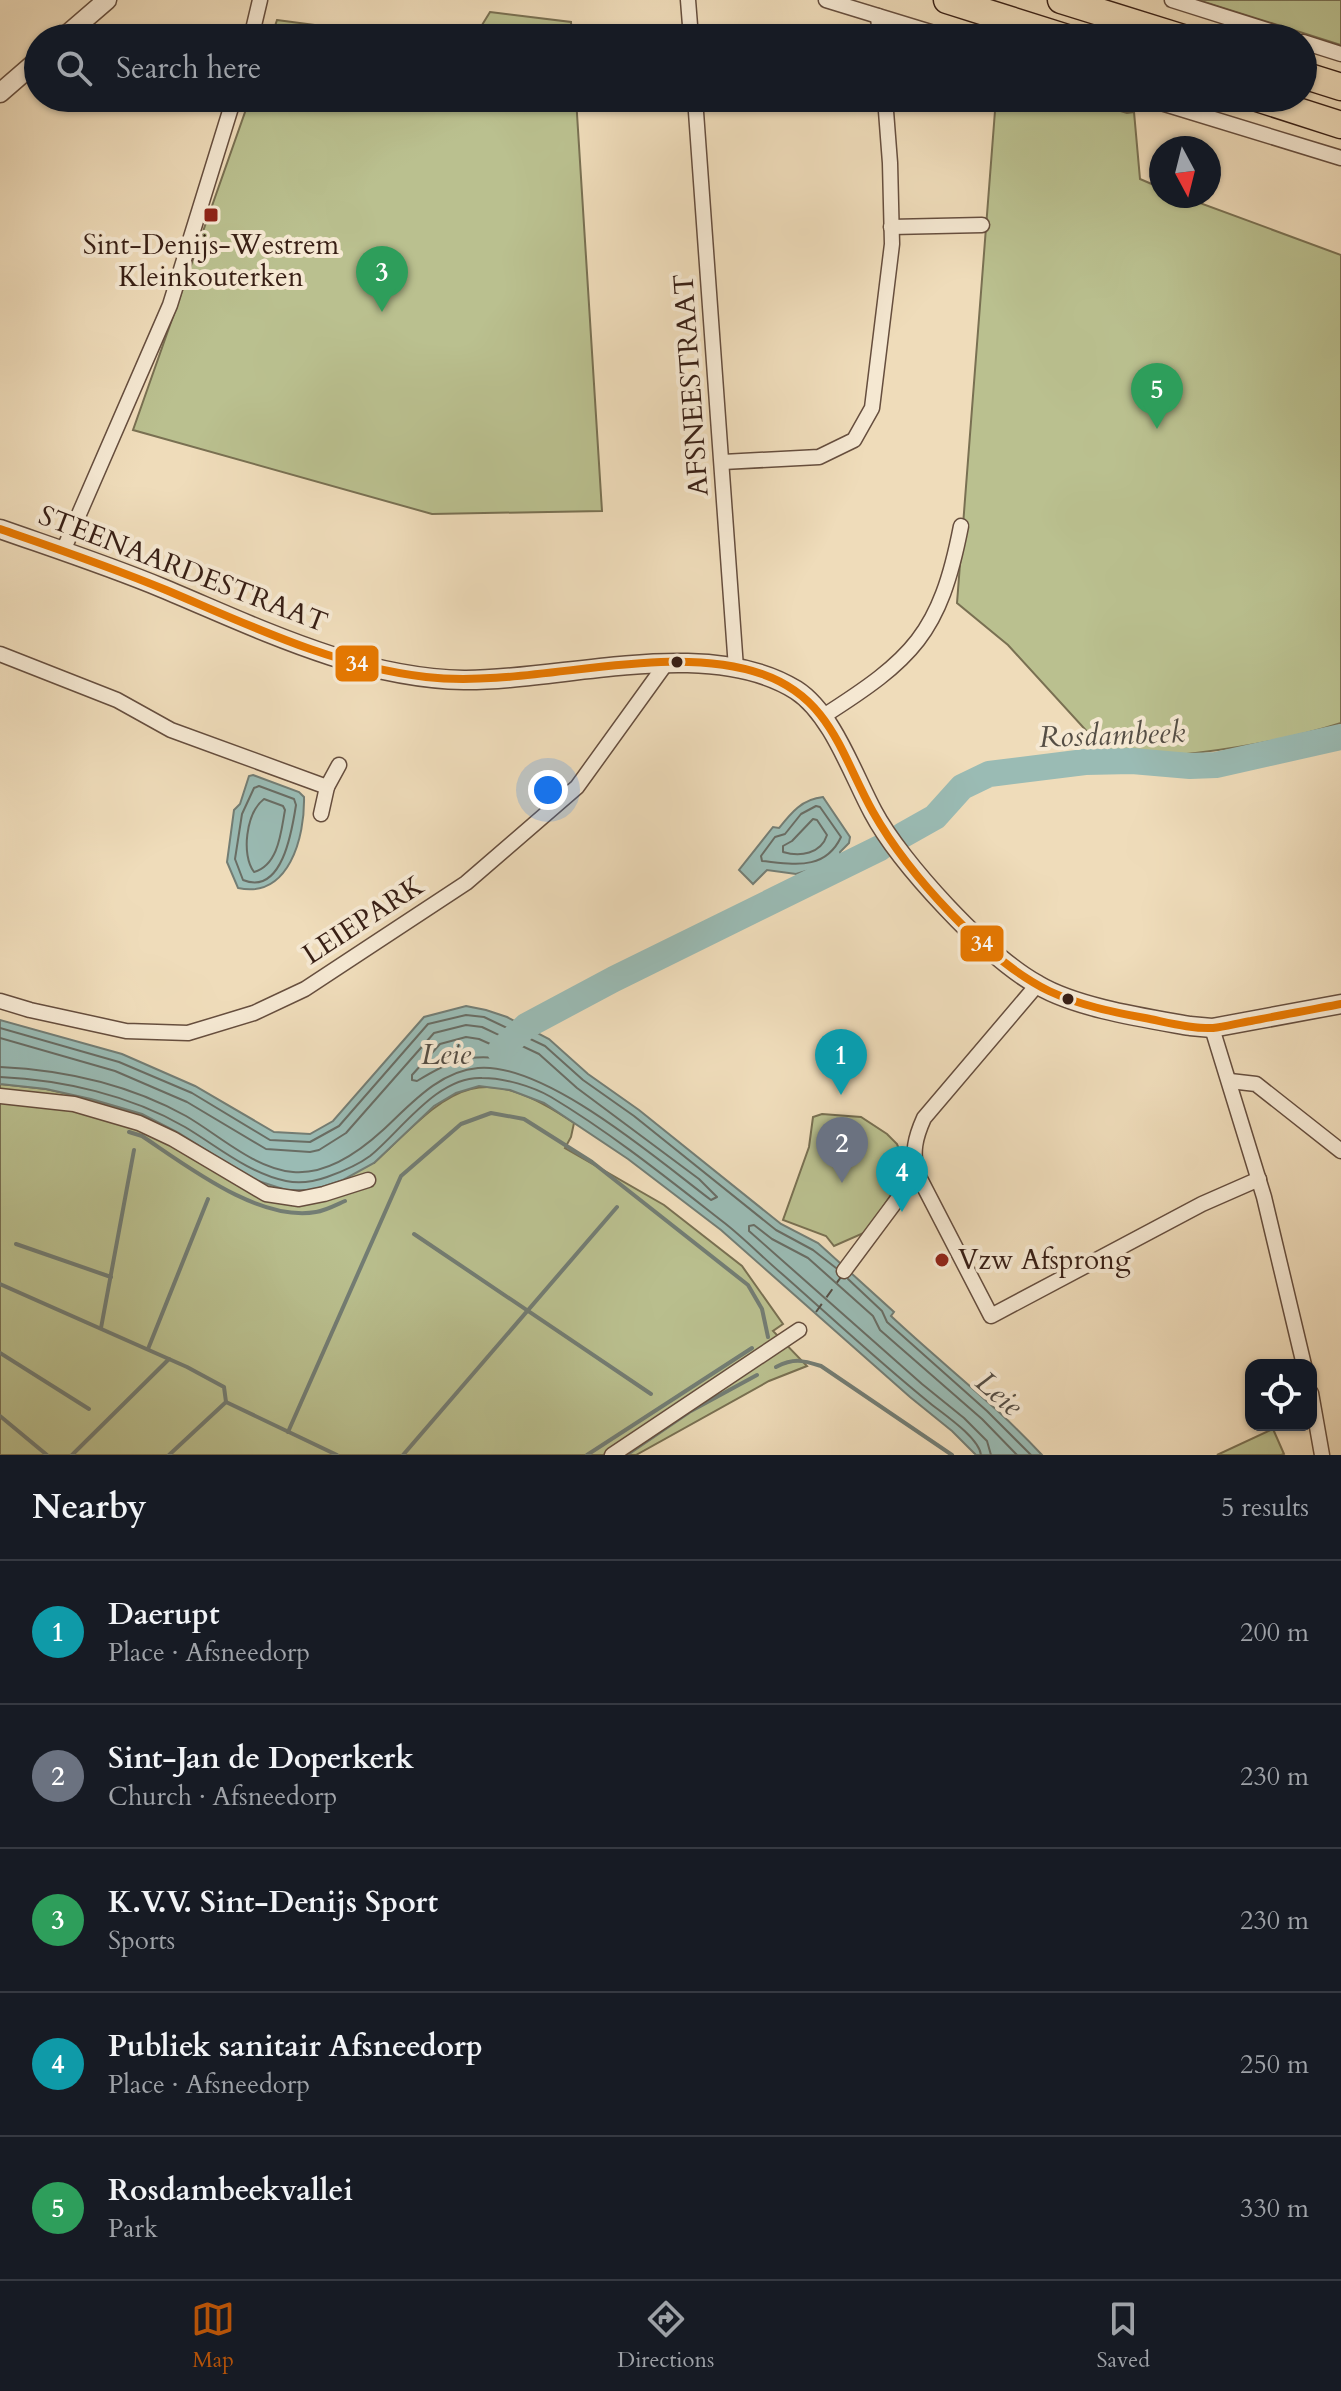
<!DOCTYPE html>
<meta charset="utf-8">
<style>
body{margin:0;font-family:Cardo,serif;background:#20242c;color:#f1f3f6}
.controls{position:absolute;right:24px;bottom:24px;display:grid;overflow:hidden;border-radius:16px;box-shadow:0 2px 6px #0004}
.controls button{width:72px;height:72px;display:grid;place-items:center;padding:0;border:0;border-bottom:2px solid #363941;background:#171b24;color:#f1f3f6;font:40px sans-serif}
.compass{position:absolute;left:1149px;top:136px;width:72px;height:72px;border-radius:50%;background:#171b24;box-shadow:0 2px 6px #0004;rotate:173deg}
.you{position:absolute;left:548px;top:790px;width:28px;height:28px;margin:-20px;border:6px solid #fff;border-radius:50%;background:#1a73e8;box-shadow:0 0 0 12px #1a73e833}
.badge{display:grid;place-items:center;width:52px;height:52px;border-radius:50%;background:#b45309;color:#fff;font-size:26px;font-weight:700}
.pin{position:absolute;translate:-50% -66px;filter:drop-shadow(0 2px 4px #0008)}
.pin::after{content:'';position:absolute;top:42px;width:28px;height:24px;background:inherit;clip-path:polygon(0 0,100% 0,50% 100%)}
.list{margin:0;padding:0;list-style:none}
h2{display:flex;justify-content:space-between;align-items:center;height:104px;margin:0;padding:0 32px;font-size:34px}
h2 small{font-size:26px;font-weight:400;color:#9ea1a6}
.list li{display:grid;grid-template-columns:52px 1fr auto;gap:24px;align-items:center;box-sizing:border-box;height:144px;padding:0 32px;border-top:2px solid #363941}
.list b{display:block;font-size:30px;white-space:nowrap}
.list p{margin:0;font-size:26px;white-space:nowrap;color:#9ea1a6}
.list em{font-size:26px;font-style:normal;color:#9ea1a6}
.icon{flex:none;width:44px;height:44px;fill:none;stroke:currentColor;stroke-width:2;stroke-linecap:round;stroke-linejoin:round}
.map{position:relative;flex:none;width:1341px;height:1455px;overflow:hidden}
.search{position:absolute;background:#171b24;box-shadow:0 2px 6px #0004;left:24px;right:24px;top:24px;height:88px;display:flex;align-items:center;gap:20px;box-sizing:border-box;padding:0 28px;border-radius:44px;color:#9ea1a6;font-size:30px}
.sheet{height:824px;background:#171b24}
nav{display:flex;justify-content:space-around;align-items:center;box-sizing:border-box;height:112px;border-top:2px solid #363941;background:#171b24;font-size:22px;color:#9ea1a6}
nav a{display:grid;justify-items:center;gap:4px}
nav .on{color:#b45309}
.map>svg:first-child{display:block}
.green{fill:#bac08f;stroke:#797052;stroke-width:2}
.water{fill:#9abbb4;stroke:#737d74;stroke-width:2}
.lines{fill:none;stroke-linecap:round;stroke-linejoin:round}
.shore{stroke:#696d64;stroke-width:2}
.stream{stroke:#737d74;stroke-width:4}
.river{stroke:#9abbb4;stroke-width:26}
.ferry{stroke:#554e45;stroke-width:2;stroke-dasharray:10 8;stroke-linecap:butt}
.minor-casing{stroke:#664e3e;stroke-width:17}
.tertiary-casing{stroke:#664e3e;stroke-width:21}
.motorway-casing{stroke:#381f15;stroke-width:29}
.minor{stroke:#f5e8d2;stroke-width:14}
.tertiary{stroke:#f5e8d2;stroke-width:18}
.motorway{stroke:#efdcba;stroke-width:26}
.bus-1-casing{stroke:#f5e8d2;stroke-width:14}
.bus-1{stroke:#e67801;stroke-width:8}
.poi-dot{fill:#8f2418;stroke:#f5e8d2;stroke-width:3}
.bus-dot{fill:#381f15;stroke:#f5e8d2;stroke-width:3}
.labels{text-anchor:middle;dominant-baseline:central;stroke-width:8;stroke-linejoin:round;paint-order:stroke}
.poi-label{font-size:28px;fill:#381f15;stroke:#f5e8d2}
.street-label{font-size:28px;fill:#381f15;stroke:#f5e8d2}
.water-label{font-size:30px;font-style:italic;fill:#554e45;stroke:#f5e8d2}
.line-badge{stroke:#f5e8d2;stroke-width:3}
.badge-label{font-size:22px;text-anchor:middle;font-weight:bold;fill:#fff}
</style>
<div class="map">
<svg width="1341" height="1455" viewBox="0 0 1341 1455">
<rect width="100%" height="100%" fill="#efdcba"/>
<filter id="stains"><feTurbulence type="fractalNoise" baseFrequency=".0025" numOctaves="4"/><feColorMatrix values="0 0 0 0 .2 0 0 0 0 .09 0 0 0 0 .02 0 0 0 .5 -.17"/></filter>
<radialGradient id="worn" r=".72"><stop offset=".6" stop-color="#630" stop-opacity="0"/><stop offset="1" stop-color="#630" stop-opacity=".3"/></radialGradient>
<g class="green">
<polygon points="1198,0 1341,0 1341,45"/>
<polygon points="490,12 571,22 572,38 474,38"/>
<polygon points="277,20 413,38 271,38"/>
<polygon points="250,98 576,98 602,511 432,514 133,430"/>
<path d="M 996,98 L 1077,98 L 1127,113 L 1134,112 L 1140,179 L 1161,188 L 1161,196 L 1181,196 L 1341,255 L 1341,723 C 1269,746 1189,756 1113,760 L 1008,645 L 957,603 Z"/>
<path d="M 0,1084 L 46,1089 L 91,1099 L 142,1114 L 179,1133 L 374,1163 C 449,1092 474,1055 574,1123 L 571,1137 L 565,1148 L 664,1205 L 742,1266 L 783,1324 L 773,1331 L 807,1366 L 769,1381 L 636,1455 L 0,1455 Z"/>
<polygon points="822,1114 861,1117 887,1134 897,1144 904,1161 903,1177 866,1232 834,1246 826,1236 783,1220 809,1147 813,1117"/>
<polygon points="1273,1429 1284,1454 1281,1455 1217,1455"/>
</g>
<g class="water">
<path d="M 253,775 L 299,792 L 304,797 C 305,837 289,899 238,888 L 227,862 L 234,810 L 240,804 L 249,776 Z"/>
<path d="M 823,797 L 850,837 L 849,843 L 840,852 L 841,857 L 809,875 L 806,871 L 796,874 L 767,870 L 753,884 L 739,870 L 773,827 L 779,828 C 791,813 802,799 823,797 Z"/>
<path d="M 466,1006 L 486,1010 L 507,1017 L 549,1039 L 588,1074 L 639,1110 L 781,1224 L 818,1243 L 894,1312 L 891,1316 C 942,1364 995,1404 1042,1455 L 976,1455 L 952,1431 L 910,1397 L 721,1230 L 628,1159 L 544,1103 L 510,1090 L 479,1086 L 456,1093 L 434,1106 L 374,1163 L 343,1180 L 313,1190 L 286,1190 L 252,1179 L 179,1133 L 142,1114 L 91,1099 L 46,1089 L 0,1084 L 0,1020 L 122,1054 L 195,1086 L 274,1132 L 310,1134 L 333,1121 L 424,1017 Z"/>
</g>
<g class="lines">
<g class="shore">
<path d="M 259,786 L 294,799 L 296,805 C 292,831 282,896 243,880 L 235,859 L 242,814 L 254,788 Z"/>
<path d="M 264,799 L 283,806 L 285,810 C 281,831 279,865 254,872 C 241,855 246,813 264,799 Z"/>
<path d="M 816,806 L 820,807 L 841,837 C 825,871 794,864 762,861 L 761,856 L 775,837 L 785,834 L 801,814 Z"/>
<path d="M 813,819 L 817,820 L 827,835 C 821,854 800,857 783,852 L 783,846 L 792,841 Z"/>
<polyline points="0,1028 119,1062 192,1093 270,1140 310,1142 339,1126 428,1024 466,1015 484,1017 545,1046 583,1080 634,1116 776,1230 813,1250 836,1268"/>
<path d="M 466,1037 L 479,1039 L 508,1052 L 509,1057 L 506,1059 C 466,1053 450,1061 417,1081 L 412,1080 L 412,1075 L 440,1044 Z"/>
<path d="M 0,1038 L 115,1071 L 187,1102 L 266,1149 L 310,1152 L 319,1150 L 346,1133 L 434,1033 L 466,1025 L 482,1027 L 539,1054 L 577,1088 L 699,1179 L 717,1197 L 711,1200 C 658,1160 545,1062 478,1068 C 439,1071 410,1105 383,1130 C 359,1152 327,1175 293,1172 C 253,1168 219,1135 186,1116 C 130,1085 64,1070 0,1067"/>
<path d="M 0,1077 C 63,1080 130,1095 185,1127 C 217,1146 248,1173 286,1181 C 300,1184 313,1182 327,1177 C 341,1172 358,1165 370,1156 C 401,1131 437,1076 482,1078 C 504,1078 532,1086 551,1097 C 611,1133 667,1178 722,1221 C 743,1237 761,1256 781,1273 C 831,1317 880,1363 931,1404 C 945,1415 979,1438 981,1455"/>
<polyline points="848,1279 882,1311 887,1322 987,1411 1031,1455"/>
<polyline points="991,1455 987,1441 964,1418 922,1384 749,1231 749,1226 754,1225 772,1239 808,1258 873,1316 880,1330 982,1419 1017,1455"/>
</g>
<g class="stream">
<polyline points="823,866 828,874"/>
<path d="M 129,1132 L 142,1136 C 187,1166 259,1222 316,1212 C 325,1211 336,1205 345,1201"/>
<polyline points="414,1234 651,1394"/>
<polyline points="16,1244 111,1277"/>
<polyline points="0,1284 187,1367 224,1387 226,1402 169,1455"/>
<polyline points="101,1328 134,1150"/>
<polyline points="148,1349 208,1199"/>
<polyline points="0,1353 89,1409"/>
<path d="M 776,1367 C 794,1358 802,1360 821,1366 L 952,1455"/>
<polyline points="226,1402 337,1455"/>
<polyline points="0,1416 47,1455"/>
<polyline points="288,1432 401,1176 461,1124 491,1113 524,1119 592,1162 748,1285 762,1309 768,1337"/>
<polyline points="72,1455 169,1359"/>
<polyline points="403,1455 617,1207"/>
<polyline points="587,1455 752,1348"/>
<polyline points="626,1455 689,1412 757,1375"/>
</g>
<g class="river">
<polyline points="903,835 935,817 962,787 989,774 1085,762 1132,761 1190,766 1216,765 1341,737"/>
<polyline points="500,1051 526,1026 614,979 880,848"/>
</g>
<polyline class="ferry" points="816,1312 841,1277"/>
<g class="minor-casing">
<g id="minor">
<polyline points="688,0 691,38"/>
<polyline points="826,0 950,38"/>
<polyline points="1172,0 1292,38"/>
<polyline points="878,16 880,38"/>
<polyline points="251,38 260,0"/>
<polyline points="1303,42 1341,54"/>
<polyline points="695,98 736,668"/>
<polyline points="1145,98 1341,158"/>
<polyline points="891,227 982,225"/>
<polyline points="723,462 819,457 854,440 872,408 892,244 890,163 885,98"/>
<polyline points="63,551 170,305 234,98"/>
<polyline points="0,654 117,700 171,730 327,787"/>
<path d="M 822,717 C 913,659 940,634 961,526"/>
<polyline points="321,814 327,787 339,765"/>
<path d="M 1037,985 L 924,1118 C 915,1138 912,1152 917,1173 L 991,1316 L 1202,1204 L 1259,1179"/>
<polyline points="0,1001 30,1010 126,1031 188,1033 254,1013 305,989 466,883 577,787 665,665"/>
<polyline points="1212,1028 1264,1197 1304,1365"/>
<polyline points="1230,1081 1256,1084 1341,1151"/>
<polyline points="0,1096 74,1104 139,1123 173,1139 266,1194 299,1199 324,1194 368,1180"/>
<polyline points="844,1271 917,1173"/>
<polyline points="1311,1393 1322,1455"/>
<polyline points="612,1455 799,1330"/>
</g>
</g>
<g class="tertiary-casing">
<g id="tertiary">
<polyline points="63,38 107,0"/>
<polyline points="0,93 38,60"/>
<path d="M 0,529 C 54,548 109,566 162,588 C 258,628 357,678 464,680 C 562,681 708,635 796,690 C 832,713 853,775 873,812 C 900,863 987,957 1038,985 C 1077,1008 1145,1018 1190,1026 L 1212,1028 L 1341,1004"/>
</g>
</g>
<g class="motorway-casing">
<g id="motorway">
<polyline points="947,0 1067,38"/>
<polyline points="1061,0 1183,38"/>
<polyline points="1303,75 1341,87"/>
<polyline points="1257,98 1341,125"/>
</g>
</g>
<use href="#minor" class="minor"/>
<use href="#tertiary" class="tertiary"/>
<use href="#motorway" class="motorway"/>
<g class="bus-1-casing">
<path id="bus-1" d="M 0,529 C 55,548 111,567 166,590 C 249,625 335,667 426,677 C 532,689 663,640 762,674 C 831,698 841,755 873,812 C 908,874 986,960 1049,991 C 1079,1005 1112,1012 1145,1018 C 1166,1022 1191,1029 1213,1028 C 1225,1027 1238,1023 1251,1021 C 1281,1015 1311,1010 1341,1004"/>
</g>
<use href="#bus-1" class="bus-1"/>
</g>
<g class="poi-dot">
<rect x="203" y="207" width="16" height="16" rx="4"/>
<circle cx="942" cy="1260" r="8"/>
</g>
<g class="bus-dot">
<circle cx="677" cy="662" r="7"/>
<circle cx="1068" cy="999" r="7"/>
</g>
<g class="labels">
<g class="poi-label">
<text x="211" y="245">Sint-Denijs-Westrem<tspan x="211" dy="32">Kleinkouterken</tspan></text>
<text x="958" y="1260" text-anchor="start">Vzw Afsprong</text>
</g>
<g class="street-label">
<text transform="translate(691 385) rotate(-94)">AFSNEESTRAAT</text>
<text transform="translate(183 569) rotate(21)">STEENAARDESTRAAT</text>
<text transform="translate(363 920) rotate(-33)">LEIEPARK</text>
</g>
<g class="water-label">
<text transform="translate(1112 735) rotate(-2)">Rosdambeek</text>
<text x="446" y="1054">Leie</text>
<text transform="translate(999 1394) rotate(41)">Leie</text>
</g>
</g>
<g class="line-badge">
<rect x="334" y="644" width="46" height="39" rx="8" fill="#e67801"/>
<rect x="959" y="924" width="46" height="39" rx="8" fill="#e67801"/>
</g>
<g class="badge-label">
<text x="357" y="671">34</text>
<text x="982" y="951">34</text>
</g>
<rect width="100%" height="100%" filter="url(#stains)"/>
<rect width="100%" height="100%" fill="url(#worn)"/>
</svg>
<div class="controls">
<button><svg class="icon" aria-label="locate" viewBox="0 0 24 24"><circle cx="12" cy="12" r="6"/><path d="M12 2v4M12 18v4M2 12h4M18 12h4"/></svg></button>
</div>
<svg class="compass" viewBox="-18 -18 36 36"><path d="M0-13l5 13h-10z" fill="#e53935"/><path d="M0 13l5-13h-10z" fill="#9ea1a6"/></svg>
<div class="you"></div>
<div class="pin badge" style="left:841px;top:1095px;background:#0f9aa8">1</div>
<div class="pin badge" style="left:842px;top:1183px;background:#6b7280">2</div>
<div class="pin badge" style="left:382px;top:312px;background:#2e9e5b">3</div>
<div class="pin badge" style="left:902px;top:1212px;background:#0f9aa8">4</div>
<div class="pin badge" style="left:1157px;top:429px;background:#2e9e5b">5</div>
<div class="search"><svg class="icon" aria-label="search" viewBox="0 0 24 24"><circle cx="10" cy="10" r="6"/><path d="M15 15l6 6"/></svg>Search here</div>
</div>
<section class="sheet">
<h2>Nearby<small>5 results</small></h2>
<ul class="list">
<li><span class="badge" style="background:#0f9aa8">1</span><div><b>Daerupt</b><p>Place · Afsneedorp</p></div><em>200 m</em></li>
<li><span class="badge" style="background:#6b7280">2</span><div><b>Sint-Jan de Doperkerk</b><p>Church · Afsneedorp</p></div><em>230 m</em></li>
<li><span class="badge" style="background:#2e9e5b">3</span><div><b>K.V.V. Sint-Denijs Sport</b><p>Sports</p></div><em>230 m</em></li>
<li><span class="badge" style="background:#0f9aa8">4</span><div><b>Publiek sanitair Afsneedorp</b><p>Place · Afsneedorp</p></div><em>250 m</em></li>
<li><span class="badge" style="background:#2e9e5b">5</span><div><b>Rosdambeekvallei</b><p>Park</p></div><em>330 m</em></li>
</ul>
</section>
<nav>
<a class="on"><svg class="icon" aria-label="map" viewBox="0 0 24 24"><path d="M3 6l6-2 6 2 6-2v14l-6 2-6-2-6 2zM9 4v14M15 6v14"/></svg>Map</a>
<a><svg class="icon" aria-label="directions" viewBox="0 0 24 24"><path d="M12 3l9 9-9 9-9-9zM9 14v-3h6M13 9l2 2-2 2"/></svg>Directions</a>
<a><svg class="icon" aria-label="saved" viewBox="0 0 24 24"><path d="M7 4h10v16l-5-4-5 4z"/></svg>Saved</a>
</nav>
